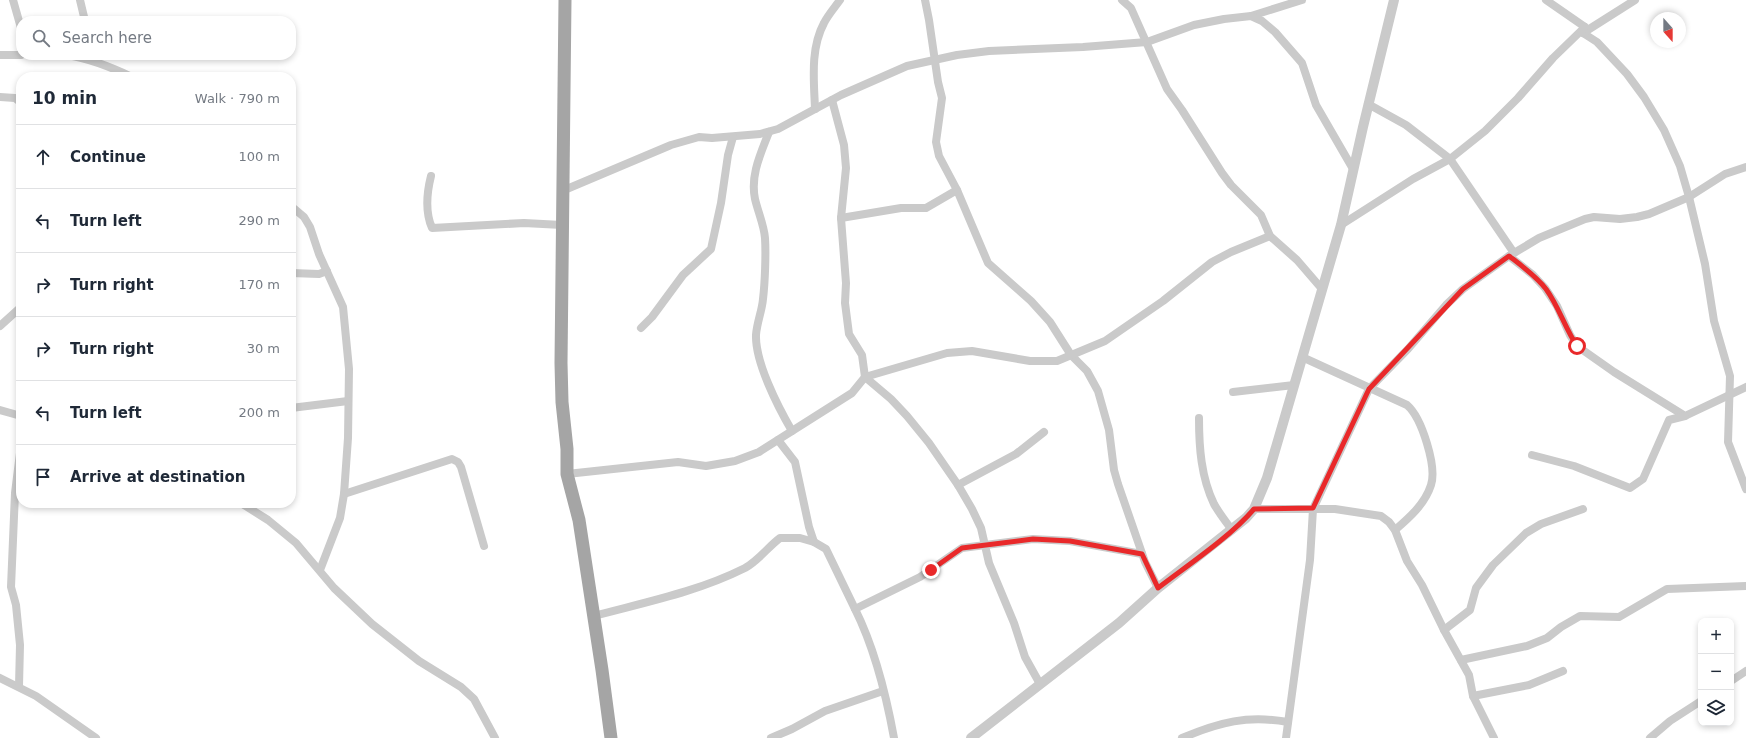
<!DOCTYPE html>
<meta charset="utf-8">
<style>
body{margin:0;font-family:"DejaVu Sans",sans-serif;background:#f2f2f3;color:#1f2937}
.controls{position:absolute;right:12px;bottom:12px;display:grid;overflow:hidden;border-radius:8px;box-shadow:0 2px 6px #0003}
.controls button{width:36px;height:36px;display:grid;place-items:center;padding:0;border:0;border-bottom:1px solid #e0e1e3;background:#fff;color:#1f2937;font:20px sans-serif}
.compass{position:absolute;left:1650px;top:12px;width:36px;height:36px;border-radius:50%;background:#fff;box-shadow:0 2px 6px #0003;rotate:159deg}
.stop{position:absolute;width:12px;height:12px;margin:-9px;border:3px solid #e9292a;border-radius:50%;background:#fff}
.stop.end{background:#e9292a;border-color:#fff;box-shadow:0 1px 4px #0008}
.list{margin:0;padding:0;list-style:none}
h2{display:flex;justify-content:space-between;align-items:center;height:52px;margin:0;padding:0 16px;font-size:17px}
h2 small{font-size:13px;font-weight:400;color:#747a83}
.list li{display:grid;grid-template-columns:26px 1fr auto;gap:12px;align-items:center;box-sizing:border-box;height:64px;padding:0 16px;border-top:1px solid #e0e1e3}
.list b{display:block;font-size:15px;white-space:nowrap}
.list em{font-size:13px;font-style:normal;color:#747a83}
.icon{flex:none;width:22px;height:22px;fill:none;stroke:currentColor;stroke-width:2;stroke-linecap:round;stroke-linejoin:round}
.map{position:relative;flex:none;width:1746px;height:738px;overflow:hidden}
.search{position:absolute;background:#fff;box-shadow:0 2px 6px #0003;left:16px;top:16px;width:280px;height:44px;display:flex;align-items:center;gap:10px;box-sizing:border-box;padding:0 14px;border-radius:16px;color:#747a83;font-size:15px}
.panel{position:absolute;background:#fff;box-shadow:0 2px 6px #0003;left:16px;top:72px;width:280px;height:436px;border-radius:16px}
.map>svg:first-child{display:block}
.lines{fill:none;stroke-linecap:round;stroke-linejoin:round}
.minor{stroke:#cacaca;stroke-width:8}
.tertiary{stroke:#cacaca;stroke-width:10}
.primary{stroke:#a5a5a5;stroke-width:13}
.route{stroke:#e9292a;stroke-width:5}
</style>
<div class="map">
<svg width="1746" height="738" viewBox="0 0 1746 738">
<rect width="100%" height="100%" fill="#fff"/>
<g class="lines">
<g class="minor">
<polyline points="13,0 21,28"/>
<polyline points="80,0 85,21"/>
<polyline points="925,0 929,20 938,82 942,98 936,142 939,156 957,190 988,263 1031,301 1050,322 1071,355 1087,371 1098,391 1109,430 1114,470 1118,484 1145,562 1158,588"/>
<polyline points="1122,0 1131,8 1167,89 1182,110 1222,173 1231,185 1261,215 1270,236 1297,260 1322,289"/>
<polyline points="1546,0 1585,27 1583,32"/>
<polyline points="1251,16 1302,0"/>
<polyline points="1583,33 1597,42 1627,74 1644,97 1664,130 1680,166 1689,197 1705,264 1714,321 1730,376 1728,442 1746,489"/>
<polyline points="1583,33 1635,0"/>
<polyline points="0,55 21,55"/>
<path d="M 68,55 C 91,59 111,67 132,77"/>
<polyline points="0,97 15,98 21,103"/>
<polyline points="832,100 844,145 846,168 841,218 846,283 845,303 849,334 862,355 865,377 891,399 907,416 929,443 958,485 972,509 981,528 989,563 1014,623 1025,657 1040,684"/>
<polyline points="1368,104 1406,125 1450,159 1514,253"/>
<path d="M 815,109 C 814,81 810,49 824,23 C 828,15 835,7 840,0"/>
<path d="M 769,132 C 761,153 750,175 755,199 C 758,212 764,225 765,238 C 766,254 765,282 763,299 C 762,311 757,322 756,335 C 755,362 778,407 792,431"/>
<path d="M 431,176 C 427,192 425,212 432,228 L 524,223 L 562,225"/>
<polyline points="562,191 671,145 699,137 712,138 760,134 778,129 841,95 907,66 957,55 989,51 1083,47 1147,42 1194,25 1224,19 1251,16 1262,21 1275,32 1302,63 1316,105 1353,169"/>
<polyline points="291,206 304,217 310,227 319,254 343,307 349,369 348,438 344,494 340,518 320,570"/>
<polyline points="841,218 901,208 926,208 957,190"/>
<polyline points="1341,225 1413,179 1450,159 1485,131 1518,98 1553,58 1585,27"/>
<polyline points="1509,256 1533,275 1545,288 1557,306 1570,335 1577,346 1614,372 1685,416 1746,387"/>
<polyline points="291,273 319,274 327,271"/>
<polyline points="0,326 21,307"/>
<polyline points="641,328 652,317 683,275 711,249 721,203 728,155 733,137"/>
<path d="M 1302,357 L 1407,405 C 1422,418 1437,467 1431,485 C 1425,504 1409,518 1395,530"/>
<polyline points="1233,392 1294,385"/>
<polyline points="291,408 348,401"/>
<polyline points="0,410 21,416"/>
<path d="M 1199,418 C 1199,447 1201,477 1214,504 C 1219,513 1226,522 1232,530"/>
<polyline points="778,440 795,462 809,527 814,542 826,549 855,609 920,577 962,548 1033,539 1070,541 1142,554"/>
<polyline points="1532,455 1574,466 1630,488 1643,479 1669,420 1685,416"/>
<polyline points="567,474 678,462 706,466 735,461 759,452 852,393 865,377 947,353 972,351 1030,361 1057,361 1105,341 1163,301 1212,262 1231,252 1270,236"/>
<polyline points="958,485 1016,454 1044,432"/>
<polyline points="344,494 452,459 458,462 461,467 484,546"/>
<polyline points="241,503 268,520 296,543 334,588 372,624 419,661 461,687 474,699 495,738"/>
<polyline points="1254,509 1335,509 1381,516 1389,522 1395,530 1407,561 1422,585 1444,630 1469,675 1473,696 1494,738"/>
<path d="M 855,609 C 875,649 886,694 894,738"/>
<path d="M 594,616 C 646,602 697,592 745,568 C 759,560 768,547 780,538 L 800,538 L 814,542"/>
<polyline points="1444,630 1470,610 1476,588 1493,565 1526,533 1541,524 1583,509"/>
<polyline points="1461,660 1527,646 1547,638 1561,627 1580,616 1619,617 1667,589 1746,586"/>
<polyline points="0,678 36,696 96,738"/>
<polyline points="1731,681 1746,671"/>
<polyline points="19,686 20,645 16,605 11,587 15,493 21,445"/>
<polyline points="1473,696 1529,685 1563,671"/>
<polyline points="771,738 792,729 825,711 883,691"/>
<path d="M 1182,738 C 1220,722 1247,715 1288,722"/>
<polyline points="1286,738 1310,560 1313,509 1369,389 1408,349 1446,305 1463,289 1509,256 1539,238 1585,219 1594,217 1620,219 1637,217 1649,214 1689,197 1725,174 1746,167"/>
<polyline points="1650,738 1670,721 1701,701"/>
</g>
<polyline class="tertiary" points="971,738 1119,623 1158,588 1246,518 1254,509 1267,478 1341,225 1363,127 1394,0"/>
<polyline class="primary" points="565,0 561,363 562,402 567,449 567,474 579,520 602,670 611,738"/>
</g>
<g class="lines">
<path class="route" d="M 931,570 L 962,548 L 1033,539 L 1070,541 L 1142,554 L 1158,588 C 1188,565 1230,537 1254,509 L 1313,508 L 1369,389 L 1463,289 L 1509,256 C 1522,266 1536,276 1546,289 C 1559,307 1565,328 1577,346"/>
</g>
</svg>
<div class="controls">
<button>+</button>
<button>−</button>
<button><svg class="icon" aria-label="layers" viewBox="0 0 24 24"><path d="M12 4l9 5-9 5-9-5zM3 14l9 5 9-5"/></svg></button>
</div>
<svg class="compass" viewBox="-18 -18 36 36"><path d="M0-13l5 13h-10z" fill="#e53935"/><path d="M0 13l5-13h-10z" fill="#747a83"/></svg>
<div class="stop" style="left:1577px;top:346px"></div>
<div class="stop end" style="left:931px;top:570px"></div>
<div class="search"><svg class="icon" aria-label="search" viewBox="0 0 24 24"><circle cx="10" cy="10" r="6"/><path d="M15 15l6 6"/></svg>Search here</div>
<section class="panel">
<h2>10 min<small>Walk · 790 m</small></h2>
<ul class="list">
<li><svg class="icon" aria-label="ahead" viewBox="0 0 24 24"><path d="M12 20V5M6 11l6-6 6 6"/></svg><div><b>Continue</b></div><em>100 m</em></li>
<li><svg class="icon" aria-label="left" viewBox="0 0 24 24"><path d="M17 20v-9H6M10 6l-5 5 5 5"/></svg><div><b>Turn left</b></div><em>290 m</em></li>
<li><svg class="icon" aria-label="right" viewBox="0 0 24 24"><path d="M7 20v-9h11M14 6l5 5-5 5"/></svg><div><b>Turn right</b></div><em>170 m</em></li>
<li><svg class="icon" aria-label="right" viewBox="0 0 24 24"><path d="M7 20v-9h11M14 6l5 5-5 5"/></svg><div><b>Turn right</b></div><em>30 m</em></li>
<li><svg class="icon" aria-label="left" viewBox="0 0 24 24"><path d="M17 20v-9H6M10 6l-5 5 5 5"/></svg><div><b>Turn left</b></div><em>200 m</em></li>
<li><svg class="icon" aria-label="arrive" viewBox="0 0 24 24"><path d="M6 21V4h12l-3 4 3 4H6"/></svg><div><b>Arrive at destination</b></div></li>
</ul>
</section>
</div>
